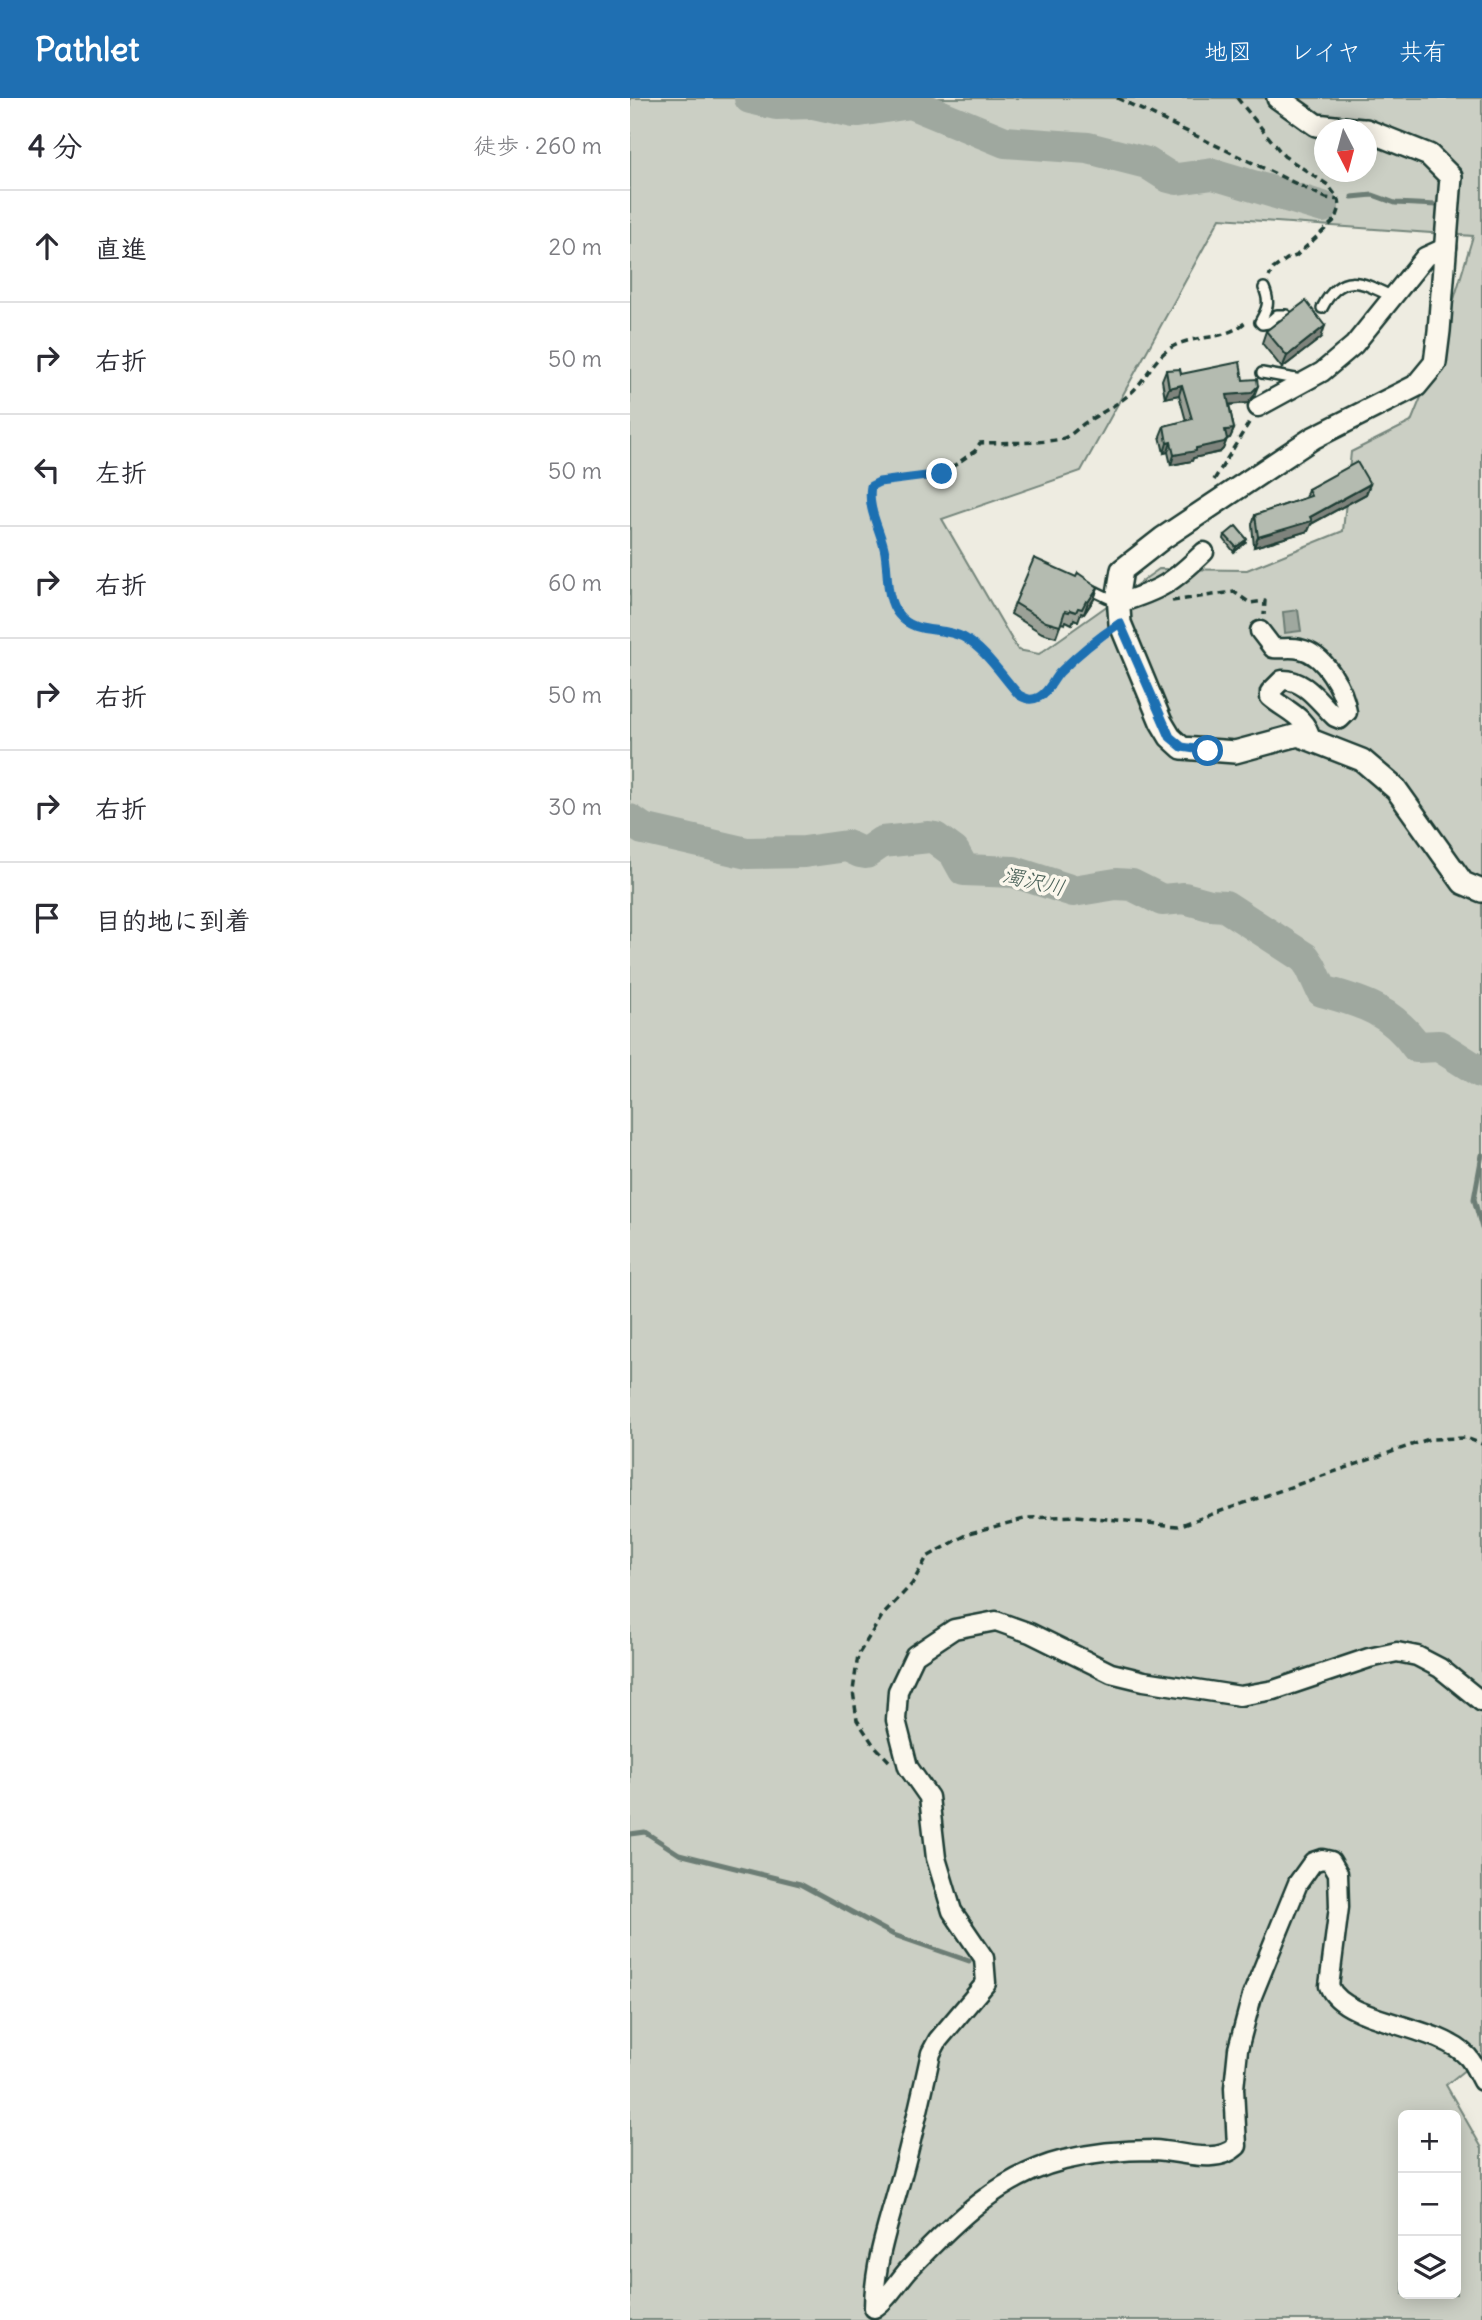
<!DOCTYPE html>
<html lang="ja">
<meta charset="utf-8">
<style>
body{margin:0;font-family:Delius,"Klee One",sans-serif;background:#f7f7f7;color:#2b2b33}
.controls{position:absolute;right:21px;bottom:21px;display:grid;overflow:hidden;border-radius:10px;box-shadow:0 4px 18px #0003}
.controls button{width:63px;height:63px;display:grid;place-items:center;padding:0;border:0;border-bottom:2px solid #e1e1e2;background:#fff;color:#2b2b33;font:35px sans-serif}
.compass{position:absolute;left:684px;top:21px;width:63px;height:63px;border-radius:50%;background:#fff;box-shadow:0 4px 18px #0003;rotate:174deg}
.stop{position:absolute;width:21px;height:21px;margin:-16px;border:5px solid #1f6fb2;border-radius:50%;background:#fff}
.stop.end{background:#1f6fb2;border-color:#fff;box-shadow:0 2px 7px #0008}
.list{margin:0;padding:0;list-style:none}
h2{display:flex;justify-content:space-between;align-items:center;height:91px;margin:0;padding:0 28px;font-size:30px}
h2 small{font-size:23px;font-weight:400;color:#7c7c81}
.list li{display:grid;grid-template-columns:46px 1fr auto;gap:21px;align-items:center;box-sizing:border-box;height:112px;padding:0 28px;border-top:2px solid #e1e1e2}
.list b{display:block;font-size:26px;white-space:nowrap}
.list em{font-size:23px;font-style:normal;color:#7c7c81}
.icon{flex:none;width:38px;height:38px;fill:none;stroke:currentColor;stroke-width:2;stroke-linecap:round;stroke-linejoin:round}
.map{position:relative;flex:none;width:852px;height:2222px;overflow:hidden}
header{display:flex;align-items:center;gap:42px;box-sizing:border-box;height:98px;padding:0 35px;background:#1f6fb2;color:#fff}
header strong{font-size:33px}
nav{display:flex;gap:38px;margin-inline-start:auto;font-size:24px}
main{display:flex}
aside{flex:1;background:#fff}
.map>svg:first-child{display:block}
.green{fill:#cbcfc4;stroke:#75867c;stroke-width:2;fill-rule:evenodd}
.water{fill:#9fa89f;stroke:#6c7d74;stroke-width:2}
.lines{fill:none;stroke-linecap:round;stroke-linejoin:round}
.stream{stroke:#6c7d74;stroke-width:5}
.river{stroke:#9fa89f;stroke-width:32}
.service-casing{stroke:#1f3d34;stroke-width:14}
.minor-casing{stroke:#1f3d34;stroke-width:23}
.tertiary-casing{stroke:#1f3d34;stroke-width:26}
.path{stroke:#1f3d34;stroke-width:3.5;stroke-dasharray:7 5;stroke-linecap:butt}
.service{stroke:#fbf7ec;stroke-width:9}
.minor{stroke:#fbf7ec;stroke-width:18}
.tertiary{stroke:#fbf7ec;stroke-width:21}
.wall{fill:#9ba197;stroke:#1f3d34;stroke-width:2}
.shaded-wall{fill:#7e837b;stroke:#1f3d34;stroke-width:2}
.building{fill:#b4bbb0;stroke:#1f3d34;stroke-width:2}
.route{stroke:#1f6fb2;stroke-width:9}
.labels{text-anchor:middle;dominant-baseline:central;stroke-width:7;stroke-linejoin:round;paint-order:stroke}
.water-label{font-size:21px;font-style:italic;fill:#455d54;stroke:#fbf7ec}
</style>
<header>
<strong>Pathlet</strong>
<nav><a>地図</a><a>レイヤ</a><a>共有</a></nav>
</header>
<main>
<aside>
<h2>4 分<small>徒歩 · 260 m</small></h2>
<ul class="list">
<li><svg class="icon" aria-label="ahead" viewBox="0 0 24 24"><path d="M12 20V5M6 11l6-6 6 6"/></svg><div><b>直進</b></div><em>20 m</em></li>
<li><svg class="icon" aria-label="right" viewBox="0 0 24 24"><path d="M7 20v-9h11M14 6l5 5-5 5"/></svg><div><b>右折</b></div><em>50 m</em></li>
<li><svg class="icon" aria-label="left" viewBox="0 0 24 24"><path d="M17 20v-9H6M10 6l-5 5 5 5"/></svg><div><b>左折</b></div><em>50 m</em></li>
<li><svg class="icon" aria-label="right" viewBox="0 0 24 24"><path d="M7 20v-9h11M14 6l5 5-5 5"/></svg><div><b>右折</b></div><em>60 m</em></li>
<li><svg class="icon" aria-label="right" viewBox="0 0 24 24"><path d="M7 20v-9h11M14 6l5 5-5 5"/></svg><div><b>右折</b></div><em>50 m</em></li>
<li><svg class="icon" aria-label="right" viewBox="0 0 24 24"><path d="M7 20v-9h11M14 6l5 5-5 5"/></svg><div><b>右折</b></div><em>30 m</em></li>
<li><svg class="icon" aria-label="arrive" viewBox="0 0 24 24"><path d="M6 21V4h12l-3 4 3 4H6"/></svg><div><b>目的地に到着</b></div></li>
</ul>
</aside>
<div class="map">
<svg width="852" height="2222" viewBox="0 0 852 2222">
<rect width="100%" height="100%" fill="#eeece1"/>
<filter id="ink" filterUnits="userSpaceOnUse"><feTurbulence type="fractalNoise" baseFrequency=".0143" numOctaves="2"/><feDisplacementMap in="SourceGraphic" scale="14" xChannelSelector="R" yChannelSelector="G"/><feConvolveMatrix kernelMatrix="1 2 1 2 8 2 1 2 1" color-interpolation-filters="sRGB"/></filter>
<g filter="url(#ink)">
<path class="green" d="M 0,0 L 852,0 L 852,1958 L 816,1987 L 852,2050 L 852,2222 L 0,2222 ZM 694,32 L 736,32 L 736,74 L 694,74 ZM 590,120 L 843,138 L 805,265 L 781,324 L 721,354 L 713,433 L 617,472 L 529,471 L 409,556 L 388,552 L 312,421 L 451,373 ZM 773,2017 L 826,2017 L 826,2196 L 773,2196 Z"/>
<polygon class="water" points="668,512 671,533 655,535 653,514"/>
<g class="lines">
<g class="stream">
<polyline points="722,99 743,97 765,105 807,107"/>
<polyline points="693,109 696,108"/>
<polyline points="852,1057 844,1101 852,1130"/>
<polyline points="0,1736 15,1734 49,1756 170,1786 264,1837 339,1863"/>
</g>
<g class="river">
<polyline points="120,0 146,6 183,5 223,14 280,5 375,44 458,50 517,65 539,79 547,81 583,76 693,109"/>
<path d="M 0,722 L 13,731 L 117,755 L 174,754 L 217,748 L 230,754 L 236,755 L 252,744 L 299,739 L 305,740 L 324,754 L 334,772 L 384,774 L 443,793 L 486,786 L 502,787 L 532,802 L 554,800 L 580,807 L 595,808 L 675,860 L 681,869 L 692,893 C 733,904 762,913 787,949 L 809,948 L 852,975"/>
</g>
<g class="service-casing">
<g id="service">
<path d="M 634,190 C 640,204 638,210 630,224 L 632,226 L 638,225 L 647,217 L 656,217"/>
<path d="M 692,210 C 711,172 732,184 763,199"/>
<polyline points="632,275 671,282"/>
<polyline points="458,490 487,504"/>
</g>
</g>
<g class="minor-casing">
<g id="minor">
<polyline points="628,309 692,274 724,247 795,159 817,149"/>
<path d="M 489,505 C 531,492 542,485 574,454"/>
<path d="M 630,533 L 643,550 C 652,551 662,549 670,551 C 695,556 714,592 717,614 L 710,621 L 705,619 C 689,604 675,581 652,582 L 640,594 L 640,599 C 656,613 676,618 681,641"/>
<path d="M 852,1604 L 810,1570 L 787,1558 L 767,1554 L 739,1560 L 644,1592 L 610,1598 L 514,1583 L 481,1575 L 400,1535 L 366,1523 L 324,1531 L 285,1557 L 268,1593 L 266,1622 L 278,1669 L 299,1699 L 306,1760 L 322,1813 L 354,1860 L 356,1885 L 308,1942 L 301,1955 C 292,1996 283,2037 272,2077 C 260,2121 244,2164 244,2210 C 258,2201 268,2183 279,2171 C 324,2124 369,2078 434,2062 C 462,2055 495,2052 524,2052 C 550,2053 586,2068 607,2048 L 604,1990 L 608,1951 L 622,1898 L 668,1785 L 683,1764 L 692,1761 L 701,1763 L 708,1775 L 709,1809 L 699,1888 C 715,1926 806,1925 838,1959 C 844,1966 848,1976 852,1983"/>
</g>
</g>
<g class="tertiary-casing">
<g id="tertiary">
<polyline points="648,0 686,27 732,32"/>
<polyline points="736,32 799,57 821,79 809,233 805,265 786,288 683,340 533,440 492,472 488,496 490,525 531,624 540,639 552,650 605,654 668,637 732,662 766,691 833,785 852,793"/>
</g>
</g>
<g class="path">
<polyline points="487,0 696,100 709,102"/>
<polyline points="607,0 654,58 698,87 709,102 710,109 706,121 666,158 657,161 643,171 639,179"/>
<polyline points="584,382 620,323"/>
<polyline points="542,503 604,494 620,505 635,503 634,517"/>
<path d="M 474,536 L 428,576 L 414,596 L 406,601 L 397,601 L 389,597 C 372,578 355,551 333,539 C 311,528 285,537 269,517 C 254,500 259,471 254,450 C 250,429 237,410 241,388 L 249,384 L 312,376 L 345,353 L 350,345 C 375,344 407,346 431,341 C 441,339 449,328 458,323 C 474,313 489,306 503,293 C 517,279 524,260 542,249 C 567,235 592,245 617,223"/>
<polyline points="259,1663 243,1646 227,1622 223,1593 228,1557 252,1518 282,1486 297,1459 340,1435 398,1420 446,1418 548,1428 799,1341 836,1340 852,1346"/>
</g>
<use href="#service" class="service"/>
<use href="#minor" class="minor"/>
<use href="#tertiary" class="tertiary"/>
</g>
<g class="wall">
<polygon points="636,233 691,240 652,270 632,245"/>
<polygon points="536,272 551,276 613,282 624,298 618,305 599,307 604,331 600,340 597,341 593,351 590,354 563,360 562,363 541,367 538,354 534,355 530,338 534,328 556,323 549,297 535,300 532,282"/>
<polygon points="740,386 736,396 681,426 678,433 624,449 622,426 625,417 675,400 678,391"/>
<polygon points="595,437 615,445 604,454 594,441"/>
<polygon points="468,489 464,501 454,516 451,515 448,523 444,521 442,526 436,523 435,526 431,525 426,539 412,535 381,516 385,505"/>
</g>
<g class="shaded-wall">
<polygon points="695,228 691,240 652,270 657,258"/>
<polygon points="552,287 549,297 535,300 539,290"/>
<polygon points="628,288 624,298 618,305 594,307 597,297"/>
<polygon points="604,331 600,340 591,342 595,332"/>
<polygon points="597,341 593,351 590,354 563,360 562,363 541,367 544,357"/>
<polygon points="541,344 538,354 534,355 537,345"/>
<polygon points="740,386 736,396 681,426 678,433 624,449 628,439 680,419"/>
<polygon points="617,441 615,445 604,454 606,449"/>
<polygon points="468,489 464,501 454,516 458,504"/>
</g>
<g class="building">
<polygon points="676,203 695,228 657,258 636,233"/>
<polygon points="610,264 613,282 627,281 628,288 621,295 597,297 604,331 595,332 597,341 594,344 566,350 566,353 544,357 541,344 537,345 534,328 562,321 552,287 539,290 536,272 550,271 551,276"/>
<polygon points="727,364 740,386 680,419 682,423 628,439 625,417 681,398 678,391"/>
<polygon points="606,428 617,441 606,449 595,437"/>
<polygon points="404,460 446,479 448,475 468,489 458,504 456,503 452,511 448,510 446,514 440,512 439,514 435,513 430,528 416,524 385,505"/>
</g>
</g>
<g class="lines" filter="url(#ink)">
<path class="route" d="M 312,376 L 249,384 L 241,388 C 237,410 249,429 254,450 C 259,470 254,500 269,517 C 285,537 311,528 333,539 C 355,551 372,578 389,597 C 396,601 401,603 409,599 C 419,594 423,581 430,574 C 448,556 469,539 490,525 L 540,639 L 552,649 L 578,653"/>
</g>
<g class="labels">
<g class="water-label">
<text transform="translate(404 783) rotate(13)">濁沢川</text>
</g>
</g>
</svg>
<div class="controls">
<button>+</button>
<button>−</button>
<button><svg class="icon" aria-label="layers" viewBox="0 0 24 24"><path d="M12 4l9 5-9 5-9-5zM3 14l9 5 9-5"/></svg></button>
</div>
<svg class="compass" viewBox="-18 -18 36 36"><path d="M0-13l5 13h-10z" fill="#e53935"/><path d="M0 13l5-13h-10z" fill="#7c7c81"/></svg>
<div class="stop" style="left:578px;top:653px"></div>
<div class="stop end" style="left:312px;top:376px"></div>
</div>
</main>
